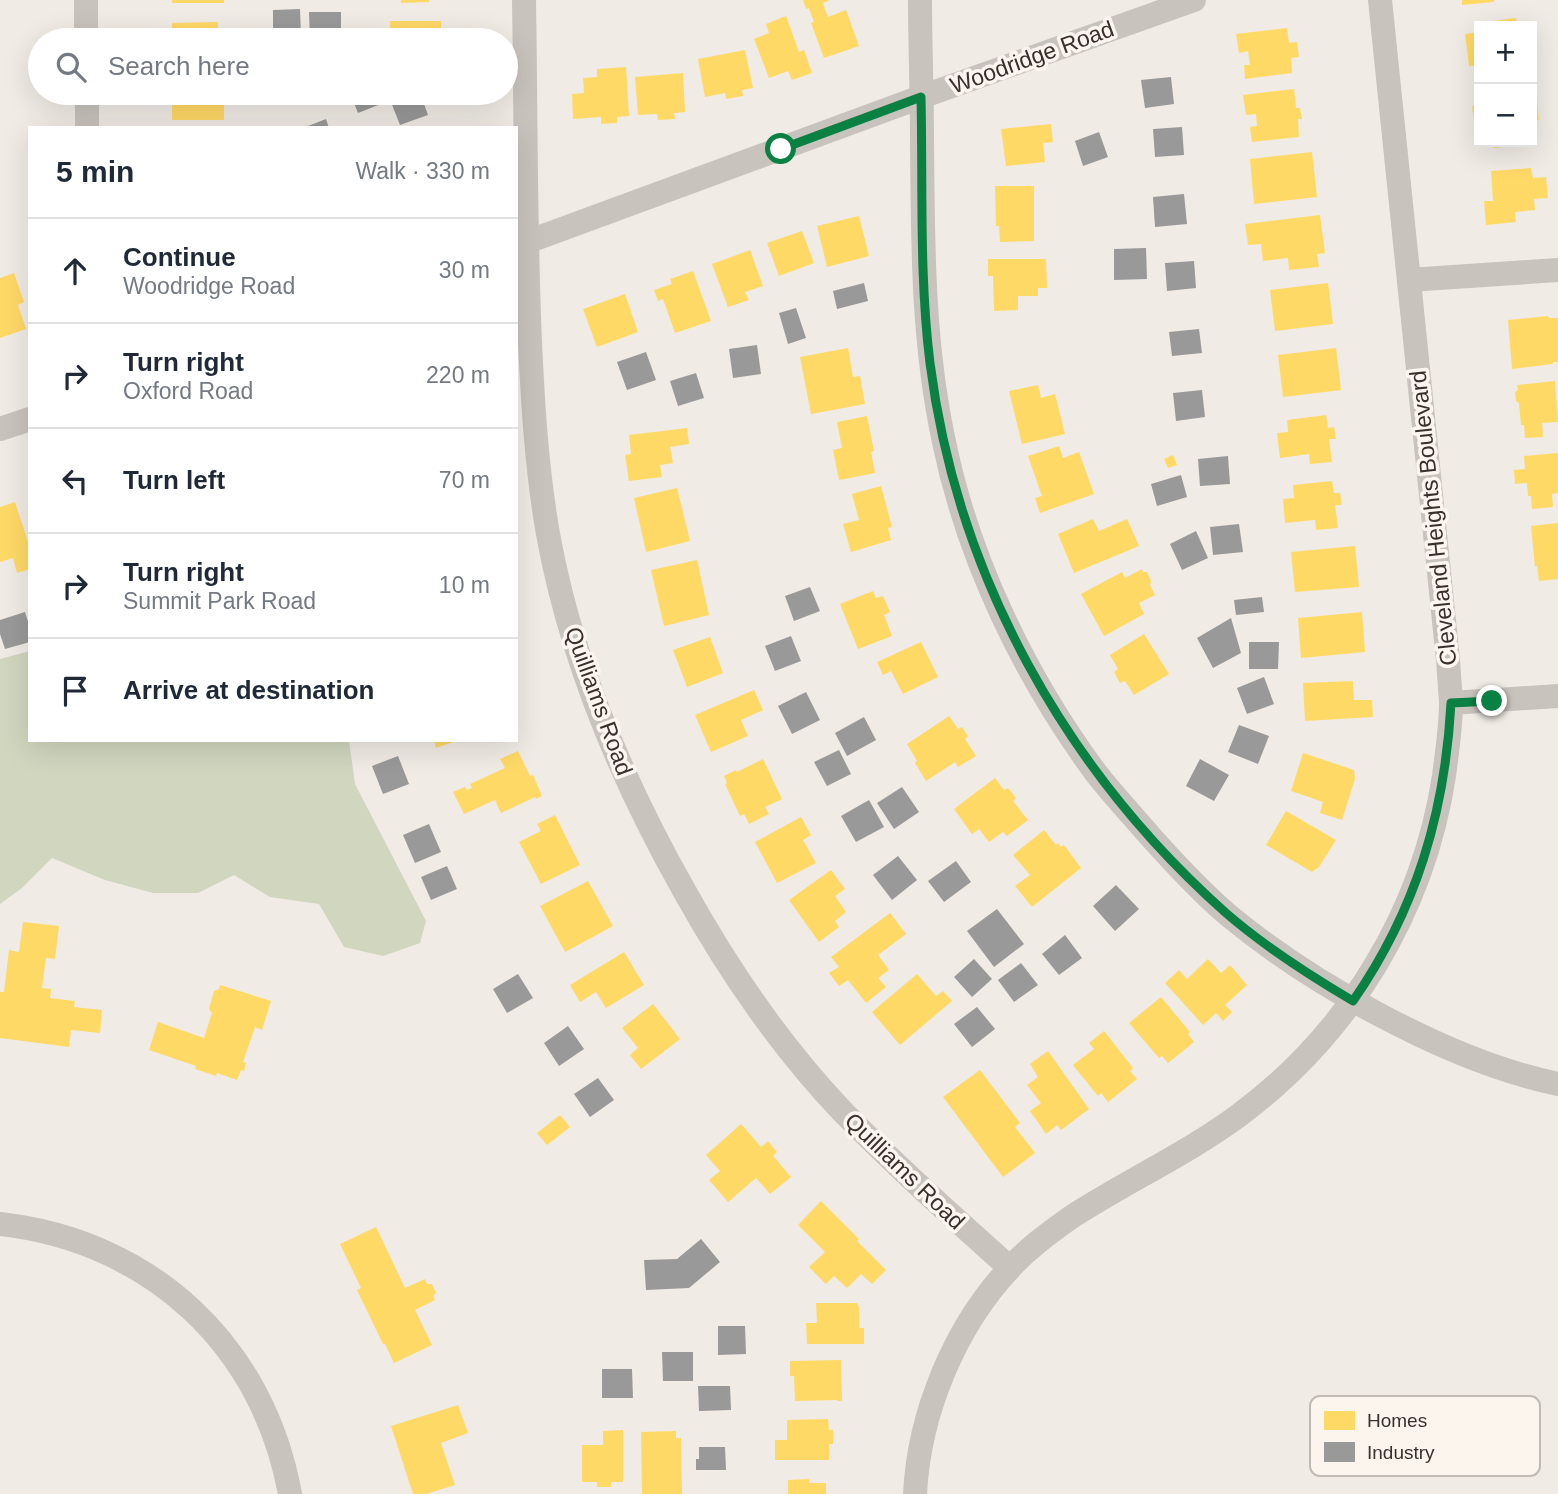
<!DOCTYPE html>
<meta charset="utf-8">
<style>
body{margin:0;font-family:Arial,sans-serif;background:#f6f6f7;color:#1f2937}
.controls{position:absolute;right:21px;top:21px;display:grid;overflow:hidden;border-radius:0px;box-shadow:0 7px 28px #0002}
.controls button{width:63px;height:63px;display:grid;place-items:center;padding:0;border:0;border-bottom:2px solid #e0e1e3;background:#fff;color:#1f2937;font:35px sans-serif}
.stop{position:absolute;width:21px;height:21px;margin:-16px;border:5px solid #0b8043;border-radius:50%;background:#fff}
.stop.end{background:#0b8043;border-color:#fff;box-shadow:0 2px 7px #0008}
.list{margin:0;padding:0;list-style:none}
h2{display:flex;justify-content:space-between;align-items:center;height:91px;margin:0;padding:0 28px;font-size:30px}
h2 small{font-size:23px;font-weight:400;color:#747a83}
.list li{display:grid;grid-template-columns:46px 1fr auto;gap:21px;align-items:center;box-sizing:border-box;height:105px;padding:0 28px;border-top:2px solid #e0e1e3}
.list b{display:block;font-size:26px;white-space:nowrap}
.list p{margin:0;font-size:23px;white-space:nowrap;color:#747a83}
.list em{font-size:23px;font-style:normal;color:#747a83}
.icon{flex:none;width:38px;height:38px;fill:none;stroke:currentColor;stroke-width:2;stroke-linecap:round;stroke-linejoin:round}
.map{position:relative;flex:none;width:1558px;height:1494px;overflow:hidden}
.search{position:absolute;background:#fff;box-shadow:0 7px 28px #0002;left:28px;top:28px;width:490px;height:77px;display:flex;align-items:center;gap:18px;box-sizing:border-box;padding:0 24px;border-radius:38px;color:#747a83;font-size:26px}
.panel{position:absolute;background:#fff;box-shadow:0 7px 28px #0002;left:28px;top:126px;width:490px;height:616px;border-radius:0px}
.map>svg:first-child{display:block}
.green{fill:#d1d6bf}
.homes{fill:#ffd966}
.industry{fill:#999}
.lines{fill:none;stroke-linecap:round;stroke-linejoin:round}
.street{stroke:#c9c3be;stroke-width:24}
.route{stroke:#0b8043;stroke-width:9}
.labels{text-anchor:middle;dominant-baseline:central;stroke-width:7;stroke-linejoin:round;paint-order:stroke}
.street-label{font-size:23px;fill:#3b302b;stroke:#fbf5ee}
.key{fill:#fbf5ee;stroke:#c1bab4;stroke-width:2}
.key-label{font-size:19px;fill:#3b302b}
</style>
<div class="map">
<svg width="1558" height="1494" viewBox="0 0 1558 1494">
<rect width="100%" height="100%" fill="#f0ebe5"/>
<polygon class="green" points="30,651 30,740 349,740 355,784 426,921 420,943 383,956 344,947 319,904 270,897 234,875 198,893 153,893 105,880 52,858 22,888 0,904 0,659"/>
<g class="homes">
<rect x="172" y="0" width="52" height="3"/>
<polygon points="401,0 429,0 429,2 401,3"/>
<polygon points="803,0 830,0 823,3 828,17 846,10 859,46 824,58 811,23 814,22 809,8 806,9"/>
<polygon points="1462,0 1494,0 1494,2 1462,5"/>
<polygon points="786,16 799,52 804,50 812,73 792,80 788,71 769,78 754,39 769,33 766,24"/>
<polygon points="1516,18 1517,26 1478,26 1477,23"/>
<rect x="390" y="21" width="51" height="19"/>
<polygon points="218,22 218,35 214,35 214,40 174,40 174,35 172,35 172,23"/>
<polygon points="1287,28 1289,43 1297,42 1299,57 1291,58 1292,73 1245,79 1244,65 1250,65 1248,51 1239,53 1236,34"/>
<polygon points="1479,32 1479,65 1469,66 1465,34"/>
<polygon points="745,50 753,88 742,90 743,96 726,99 725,93 705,97 698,59"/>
<polygon points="626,67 629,116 617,117 617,123 601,124 601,117 573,119 572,94 584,93 583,78 597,77 597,69"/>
<polygon points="683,73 685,112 674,113 675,119 658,120 657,114 638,115 635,77"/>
<polygon points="1294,89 1296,108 1300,108 1302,119 1298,119 1299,137 1252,142 1250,127 1257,126 1256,114 1246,115 1243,95"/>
<polygon points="172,93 211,93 211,97 224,97 224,120 172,120"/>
<polygon points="1537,101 1539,120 1532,121 1532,102"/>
<polygon points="1479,105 1479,138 1476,139 1472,106"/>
<polygon points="1051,124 1053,142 1043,143 1045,162 1006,166 1001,129"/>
<polygon points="1493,142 1511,142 1511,146 1494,148"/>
<polygon points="1312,152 1317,197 1254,204 1250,159"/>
<polygon points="1531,168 1533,178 1546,177 1548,198 1534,199 1535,210 1515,212 1516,222 1486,225 1484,201 1493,201 1491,171"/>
<polygon points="995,186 1034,186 1034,241 1000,242 999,226 996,226"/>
<polygon points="1320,215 1325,253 1317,254 1319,267 1289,270 1288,258 1263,261 1261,244 1248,245 1245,224"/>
<polygon points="859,216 869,256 827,267 817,226"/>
<polygon points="802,231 814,263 779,276 767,243"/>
<polygon points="750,250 763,286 745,292 749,300 728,307 712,264"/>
<polygon points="988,259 1046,259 1047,288 1038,288 1038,296 1018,296 1018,310 994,311 993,276 988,276"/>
<polygon points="693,271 711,321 675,333 663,299 658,301 654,290 672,284 670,279"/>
<polygon points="14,273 24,302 18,305 26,329 0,338 0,278"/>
<polygon points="1328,283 1333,324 1275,331 1270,290"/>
<polygon points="625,294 638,332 597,347 583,309"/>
<polygon points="1548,316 1549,318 1558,318 1558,362 1553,362 1553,364 1512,369 1508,320"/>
<polygon points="848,348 853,377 860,376 865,404 811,414 800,357"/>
<polygon points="1336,348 1341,390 1283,397 1278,355"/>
<polygon points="1555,381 1558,422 1542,423 1543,437 1525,438 1524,425 1521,425 1519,403 1516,401 1515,392 1518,390 1517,385"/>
<polygon points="1038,385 1041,398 1055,394 1065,434 1022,444 1009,391"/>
<polygon points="1326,415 1328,428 1334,427 1336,439 1329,439 1332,462 1310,464 1309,454 1280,458 1277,433 1288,432 1287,420"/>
<polygon points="867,416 874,451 871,452 875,473 839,480 833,450 842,448 837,422"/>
<polygon points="687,428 689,444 670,447 673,463 660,465 662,477 629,481 625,455 631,454 629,435"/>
<polygon points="1059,446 1063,458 1079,452 1094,494 1040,513 1035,498 1042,496 1028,456"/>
<polygon points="1558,453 1558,493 1552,494 1553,507 1532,509 1531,496 1528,496 1527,483 1515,484 1514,470 1525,469 1524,456"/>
<polygon points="1173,455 1177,465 1168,468 1164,459"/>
<polygon points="1332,481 1334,493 1340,493 1342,505 1335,505 1338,528 1316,530 1315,520 1285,523 1283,499 1294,498 1293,485"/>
<polygon points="881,486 892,527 888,528 891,540 851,552 843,524 859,520 852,494"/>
<polygon points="677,488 690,541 646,552 634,498"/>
<polygon points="15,502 30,548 30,569 17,573 13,558 0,562 0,507"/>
<polygon points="1093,519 1099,531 1127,519 1139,546 1074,573 1058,534"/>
<polygon points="1558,523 1558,579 1539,581 1537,566 1535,567 1531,526"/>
<polygon points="1355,546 1359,587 1295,592 1291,552"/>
<polygon points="697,560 709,615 664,626 651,570"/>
<polygon points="1142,569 1143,572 1147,572 1151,581 1150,585 1155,595 1139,603 1144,614 1104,636 1081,594 1122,572 1125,578"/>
<polygon points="873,591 876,598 883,596 890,612 884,615 892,636 858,649 840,604"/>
<polygon points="1362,612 1365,652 1301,658 1298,618"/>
<polygon points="1144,634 1169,674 1134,695 1125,681 1120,683 1114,672 1118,669 1110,655"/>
<polygon points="710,637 723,673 687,687 673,650"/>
<polygon points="921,642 938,677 903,694 891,671 883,675 877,662"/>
<polygon points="1353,681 1354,700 1372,700 1373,717 1305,721 1303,683"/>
<polygon points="754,690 763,710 741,720 748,736 711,752 695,715"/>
<polygon points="949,716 958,729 962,727 968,736 965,739 976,756 958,767 955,762 926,781 915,763 917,761 907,744"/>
<polygon points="434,740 456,740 456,741 436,748"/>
<polygon points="518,751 530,776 533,775 542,796 536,799 535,797 501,813 495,800 464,814 453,792 465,787 467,790 472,788 470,784 505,768 500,759"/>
<polygon points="1303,753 1354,770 1355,779 1342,820 1320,813 1323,802 1291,791"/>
<polygon points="763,759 782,799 765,807 769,814 749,824 744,814 740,816 725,784 727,783 724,776 736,770 737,772"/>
<polygon points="995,778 1004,790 1008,788 1016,798 1013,801 1028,820 1007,836 1003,832 989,842 979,829 972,834 954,809"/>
<polygon points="1286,811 1336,840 1319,867 1312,872 1266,845"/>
<polygon points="555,815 580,865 541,884 519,842 541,831 537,824"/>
<polygon points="801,817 811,835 803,840 816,863 777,883 755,842"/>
<polygon points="1044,830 1056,845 1058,843 1061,847 1064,845 1081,868 1032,907 1015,886 1030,875 1013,855"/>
<polygon points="831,870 845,889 835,896 846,912 835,921 839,927 819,942 789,900"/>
<polygon points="588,881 613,926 565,952 540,906"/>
<polygon points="890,913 906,934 878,955 889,970 878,978 886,987 866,1003 848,980 839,986 829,973 839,967 831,957"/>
<polygon points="23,922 59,926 55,959 46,958 42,988 51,989 50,998 75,1001 74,1007 102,1010 100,1033 71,1030 69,1047 0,1038 0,992 4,992 9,950 19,952"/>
<polygon points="624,952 644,985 606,1008 596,992 580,1002 570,985"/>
<polygon points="1208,959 1221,973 1230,965 1247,985 1225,1005 1232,1012 1223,1021 1216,1013 1203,1025 1165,983 1179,970 1187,979"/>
<polygon points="917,974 936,996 943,991 952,1001 900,1045 872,1012"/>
<polygon points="220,985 271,1001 262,1030 255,1027 243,1062 246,1063 244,1071 241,1070 237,1080 217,1073 216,1076 195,1069 196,1066 149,1050 158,1022 204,1038 212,1013 209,1009 214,991 219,989"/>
<polygon points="1161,997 1190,1032 1188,1034 1194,1042 1168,1063 1162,1056 1159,1058 1129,1023"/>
<polygon points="653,1004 680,1039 641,1069 630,1055 638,1048 622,1028"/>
<polygon points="1104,1031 1133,1068 1130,1071 1137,1079 1108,1102 1101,1093 1098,1096 1073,1065 1094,1049 1089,1043"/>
<polygon points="1048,1051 1089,1109 1061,1130 1057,1125 1046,1134 1030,1111 1041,1103 1027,1085 1038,1077 1030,1064"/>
<polygon points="980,1070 1020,1123 1015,1127 1035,1153 1003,1177 943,1097"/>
<polygon points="560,1115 570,1127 547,1145 537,1133"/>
<polygon points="741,1124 761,1147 768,1141 777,1152 773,1156 791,1177 770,1194 756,1178 728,1202 709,1180 720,1171 706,1155"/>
<polygon points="821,1201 859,1239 857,1241 886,1270 872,1284 861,1274 847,1288 834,1276 826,1284 809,1267 825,1252 798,1225"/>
<polygon points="376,1227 405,1288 425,1279 427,1284 432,1284 436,1293 433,1296 435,1300 415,1310 432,1345 394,1363 385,1344 383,1344 357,1290 361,1288 340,1244"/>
<polygon points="816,1303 857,1303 859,1307 859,1328 864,1328 864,1344 807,1344 806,1323 817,1323"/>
<polygon points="841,1360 842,1401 837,1401 837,1400 795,1401 794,1376 790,1376 790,1361"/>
<polygon points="458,1405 468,1433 441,1443 455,1485 426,1494 413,1494 391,1426"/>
<polygon points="828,1419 829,1430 833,1430 833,1444 829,1444 829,1460 775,1460 775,1440 787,1440 787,1420"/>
<polygon points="623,1430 623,1482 611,1482 611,1487 597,1487 597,1482 582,1482 582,1445 603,1445 603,1431"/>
<polygon points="676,1431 676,1438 681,1438 682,1494 642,1494 641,1432"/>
<polygon points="809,1479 809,1483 826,1483 826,1494 788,1494 788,1480"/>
</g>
<g class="industry">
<polygon points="300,9 301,37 273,37 273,10"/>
<polygon points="309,12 341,12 341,40 310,40"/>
<polygon points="1171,77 1174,104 1145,108 1141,80"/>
<polygon points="274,93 301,93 301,97 274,98"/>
<polygon points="350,93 382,93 386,102 358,113"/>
<polygon points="402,93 420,93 428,115 400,125 389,97"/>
<polygon points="326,119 329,128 303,128"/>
<polygon points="1182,127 1184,155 1155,157 1153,129"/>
<polygon points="1099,132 1108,157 1083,166 1075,141"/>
<polygon points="1184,194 1187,224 1155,227 1153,197"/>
<polygon points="1146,248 1147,279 1114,280 1114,249"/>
<polygon points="1194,261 1196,288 1167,291 1165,263"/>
<polygon points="864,283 868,301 837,309 833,291"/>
<polygon points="796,308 806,338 788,344 779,313"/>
<polygon points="1199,329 1202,353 1172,356 1169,332"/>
<polygon points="757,345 761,374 733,378 729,349"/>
<polygon points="646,352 656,380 627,390 617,362"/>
<polygon points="696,373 704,398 678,406 670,381"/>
<polygon points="1202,390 1205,417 1176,421 1173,393"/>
<polygon points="1228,456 1230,484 1200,486 1198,459"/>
<polygon points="1181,475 1187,497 1157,506 1151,484"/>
<polygon points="1239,524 1243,552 1213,555 1210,527"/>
<polygon points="1196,531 1208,558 1182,570 1170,544"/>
<polygon points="810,587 820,611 794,621 785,596"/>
<polygon points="1262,597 1264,612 1236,615 1234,600"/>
<polygon points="25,612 30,628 30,642 5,649 0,634 0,620"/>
<polygon points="1231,618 1241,653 1213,668 1197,638"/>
<polygon points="791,636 801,661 775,671 765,646"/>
<polygon points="1249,642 1279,642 1278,669 1249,669"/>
<polygon points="1264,677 1274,704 1247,714 1237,688"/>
<polygon points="806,692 820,720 792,734 778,706"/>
<polygon points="864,717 876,740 847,756 835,733"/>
<polygon points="1239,725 1269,736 1258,764 1228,752"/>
<polygon points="839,750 851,774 827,786 814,762"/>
<polygon points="398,756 409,784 383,794 372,766"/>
<polygon points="1200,759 1229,775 1214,801 1186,786"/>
<polygon points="902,787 919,812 894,829 877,803"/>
<polygon points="869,800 884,827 856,842 841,816"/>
<polygon points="429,824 441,852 415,863 403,835"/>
<polygon points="898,856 917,880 892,900 873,875"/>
<polygon points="956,861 971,882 944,902 928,881"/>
<polygon points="447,866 457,889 431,900 421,877"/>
<polygon points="1116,885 1139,909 1115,931 1093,906"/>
<polygon points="997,909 1024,944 994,967 967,931"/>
<polygon points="1065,935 1082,958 1059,975 1042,954"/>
<polygon points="974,959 992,979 972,997 954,977"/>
<polygon points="1021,963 1038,985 1014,1002 998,980"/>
<polygon points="518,974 533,998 507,1013 493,989"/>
<polygon points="977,1007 995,1029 972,1047 954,1024"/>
<polygon points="568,1026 584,1049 559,1066 544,1043"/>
<polygon points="598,1078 614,1100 590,1117 574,1094"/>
<polygon points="701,1239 720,1262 689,1288 646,1290 644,1260 677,1259"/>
<polygon points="718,1326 745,1326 746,1354 718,1355"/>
<polygon points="662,1352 693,1352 693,1381 663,1381"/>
<polygon points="602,1369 632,1369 633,1398 602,1398"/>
<polygon points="698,1386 730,1386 731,1410 699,1411"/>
<polygon points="699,1447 725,1447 726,1470 696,1470 696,1459 699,1459"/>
</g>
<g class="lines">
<g class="street">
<polyline points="86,0 86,40"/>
<path d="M 524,0 C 526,114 525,228 530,342 C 533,407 537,471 548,534 C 571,661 622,781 685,892 C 729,971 781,1047 843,1112 C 896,1166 953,1217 1010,1268"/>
<path d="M 920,0 C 920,46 922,92 922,138 C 923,243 922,339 944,442 C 968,559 1025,677 1096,773 C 1113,795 1132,815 1150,836 C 1175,864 1200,891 1228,915 C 1274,953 1325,986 1378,1014 C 1434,1044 1495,1071 1558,1084"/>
<polyline points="87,93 87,128"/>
<polyline points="516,246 921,97 1194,0"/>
<polyline points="1409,280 1558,270"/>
<polyline points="0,429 30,419"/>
<polyline points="1451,703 1558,696"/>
<path d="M 0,1224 C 151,1241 263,1345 290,1494"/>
<path d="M 915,1494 C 919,1414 954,1328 1009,1269 C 1027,1249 1049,1233 1070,1218 C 1125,1182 1185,1155 1238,1116 C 1349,1034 1423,912 1444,776 C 1447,752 1451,727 1451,702 C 1450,688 1449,674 1448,660 L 1380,0"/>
</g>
</g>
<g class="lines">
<path class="route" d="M 781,149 L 921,97 C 923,186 919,275 930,363 C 957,576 1066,771 1226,913 C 1265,947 1309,975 1353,1001 C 1416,910 1445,813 1451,703 L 1492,701"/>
</g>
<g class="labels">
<g class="street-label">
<text transform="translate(1032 57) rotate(-20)">Woodridge Road</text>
<text transform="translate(1433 518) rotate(-96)">Cleveland Heights Boulevard</text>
<text transform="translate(599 701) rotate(70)">Quilliams Road</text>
<text transform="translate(905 1171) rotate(44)">Quilliams Road</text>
</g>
</g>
<rect x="1310" y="1396" width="230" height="80" rx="10" class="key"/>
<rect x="1324" y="1411" width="31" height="19" fill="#ffd966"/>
<rect x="1324" y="1442" width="31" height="20" fill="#999"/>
<g class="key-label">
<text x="1367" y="1427">Homes</text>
<text x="1367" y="1459">Industry</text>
</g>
</svg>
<div class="controls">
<button>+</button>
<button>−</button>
</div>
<div class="stop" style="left:781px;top:149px"></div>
<div class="stop end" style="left:1492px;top:701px"></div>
<div class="search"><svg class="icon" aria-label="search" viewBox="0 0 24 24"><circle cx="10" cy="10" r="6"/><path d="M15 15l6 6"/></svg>Search here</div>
<section class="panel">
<h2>5 min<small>Walk · 330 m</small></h2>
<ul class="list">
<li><svg class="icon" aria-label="ahead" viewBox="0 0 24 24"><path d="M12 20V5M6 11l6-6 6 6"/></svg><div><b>Continue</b><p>Woodridge Road</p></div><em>30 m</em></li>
<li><svg class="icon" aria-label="right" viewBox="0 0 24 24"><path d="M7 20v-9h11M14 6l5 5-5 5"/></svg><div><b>Turn right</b><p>Oxford Road</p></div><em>220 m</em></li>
<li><svg class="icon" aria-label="left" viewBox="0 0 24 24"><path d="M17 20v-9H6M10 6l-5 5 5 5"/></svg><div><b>Turn left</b></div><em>70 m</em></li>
<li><svg class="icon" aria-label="right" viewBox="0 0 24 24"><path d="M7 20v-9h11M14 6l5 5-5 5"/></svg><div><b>Turn right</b><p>Summit Park Road</p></div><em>10 m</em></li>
<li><svg class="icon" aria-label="arrive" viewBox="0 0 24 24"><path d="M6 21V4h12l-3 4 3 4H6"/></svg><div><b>Arrive at destination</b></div></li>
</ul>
</section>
</div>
